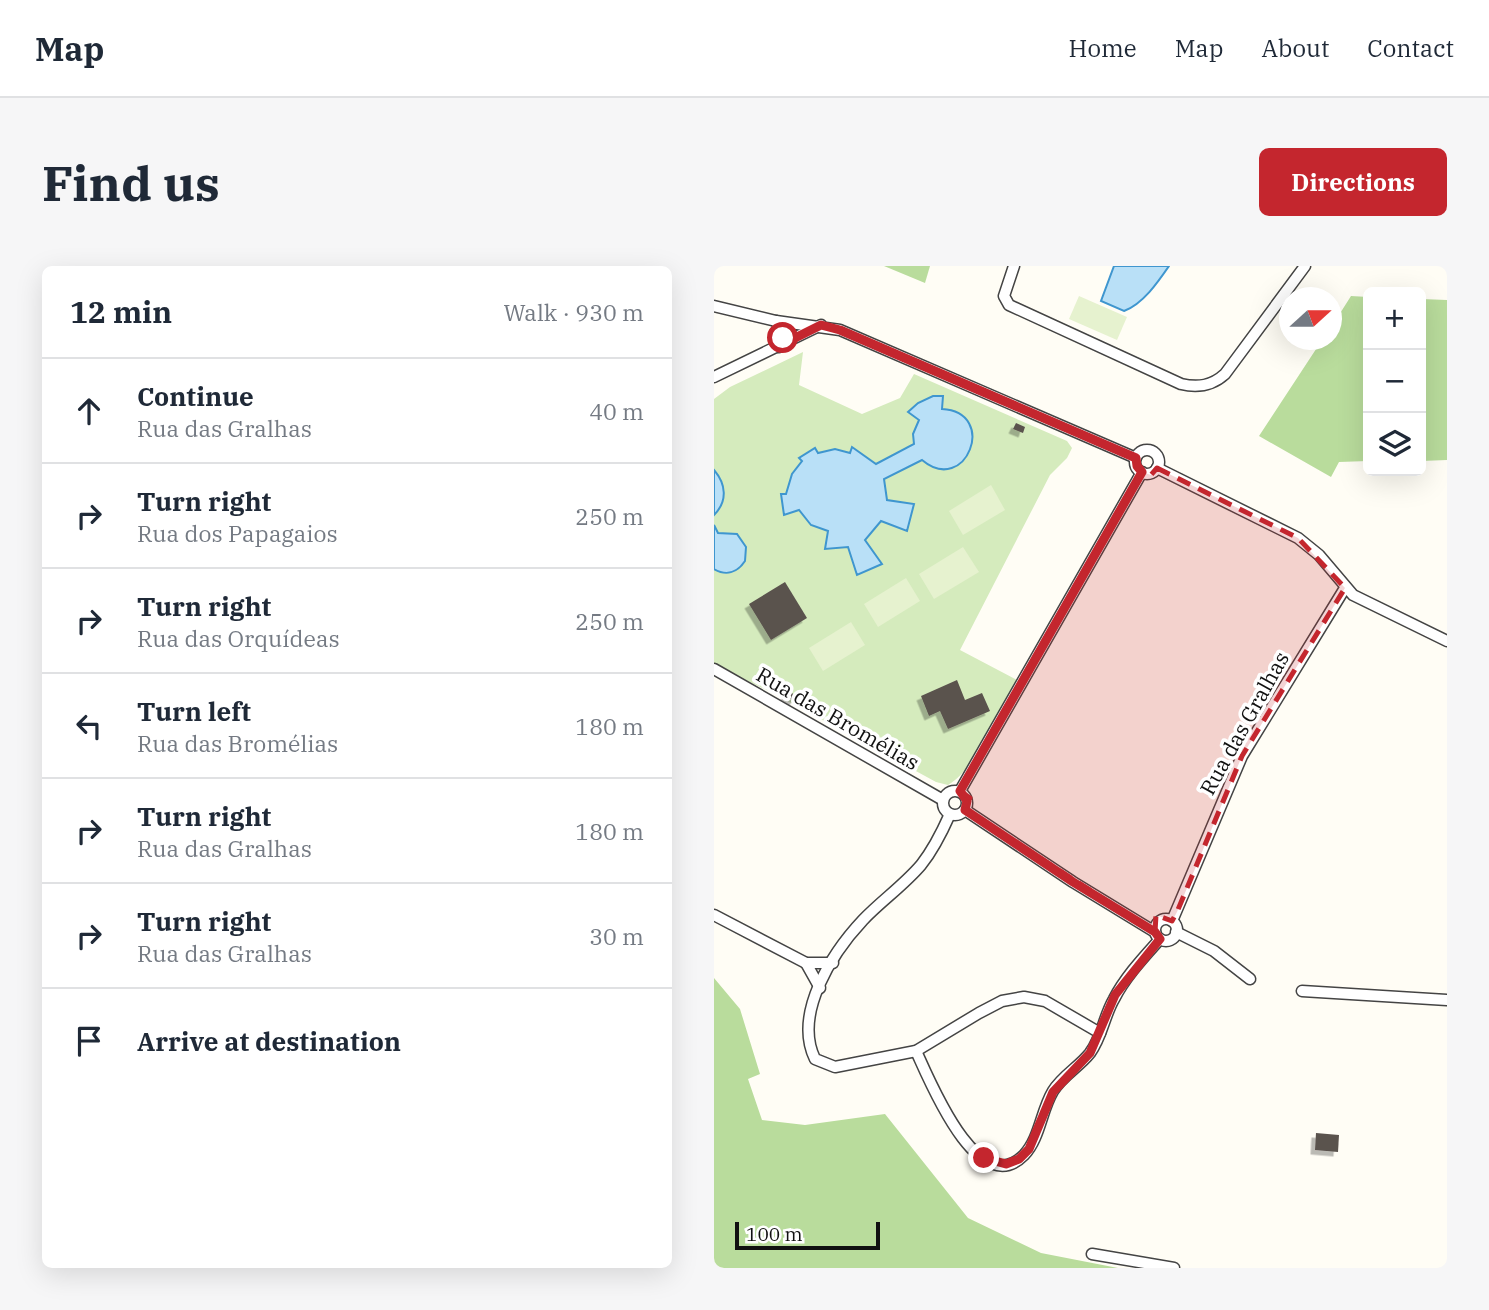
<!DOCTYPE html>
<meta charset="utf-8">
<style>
body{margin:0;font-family:"IBM Plex Serif",serif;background:#f6f6f7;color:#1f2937}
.controls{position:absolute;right:21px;top:21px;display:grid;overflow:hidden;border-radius:10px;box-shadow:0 7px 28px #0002}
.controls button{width:63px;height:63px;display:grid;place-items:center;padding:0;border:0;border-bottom:2px solid #e0e1e3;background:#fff;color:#1f2937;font:35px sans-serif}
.compass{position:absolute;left:565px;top:21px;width:63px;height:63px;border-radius:50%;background:#fff;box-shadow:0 7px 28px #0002;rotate:69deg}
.scale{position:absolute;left:21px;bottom:18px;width:145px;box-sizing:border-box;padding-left:7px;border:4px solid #111;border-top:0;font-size:19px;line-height:24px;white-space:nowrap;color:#111;-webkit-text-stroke:5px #fff;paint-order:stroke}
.stop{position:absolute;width:21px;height:21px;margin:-16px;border:5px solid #c4262e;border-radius:50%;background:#fff}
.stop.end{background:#c4262e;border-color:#fff;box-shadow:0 2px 7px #0008}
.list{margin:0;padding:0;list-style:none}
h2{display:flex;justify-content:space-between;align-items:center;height:91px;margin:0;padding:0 28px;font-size:30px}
h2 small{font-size:23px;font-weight:400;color:#747a83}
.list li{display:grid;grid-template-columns:46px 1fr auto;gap:21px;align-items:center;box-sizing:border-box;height:105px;padding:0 28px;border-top:2px solid #e0e1e3}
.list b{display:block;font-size:26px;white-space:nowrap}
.list p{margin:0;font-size:23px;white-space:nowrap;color:#747a83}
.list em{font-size:23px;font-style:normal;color:#747a83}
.icon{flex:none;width:38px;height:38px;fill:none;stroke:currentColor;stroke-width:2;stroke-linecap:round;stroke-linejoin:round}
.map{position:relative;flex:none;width:733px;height:1002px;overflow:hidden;border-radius:10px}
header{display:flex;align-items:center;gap:42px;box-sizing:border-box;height:98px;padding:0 35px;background:#fff;border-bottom:2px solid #e0e1e3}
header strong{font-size:33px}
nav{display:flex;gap:38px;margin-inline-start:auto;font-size:24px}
.intro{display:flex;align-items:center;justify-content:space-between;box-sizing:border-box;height:168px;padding:0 42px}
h1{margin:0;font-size:49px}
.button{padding:18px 32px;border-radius:10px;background:#c4262e;color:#fff;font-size:24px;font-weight:700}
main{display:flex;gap:42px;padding:0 42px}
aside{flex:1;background:#fff;border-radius:10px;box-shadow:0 7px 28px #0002}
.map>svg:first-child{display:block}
.green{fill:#d5ebbd}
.forest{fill:#b9dc9c}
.pitch{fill:#e6f2cf}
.water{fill:#b9e0f7;stroke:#3f96cf;stroke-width:2}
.building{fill:#5a524d;filter:url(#shadow)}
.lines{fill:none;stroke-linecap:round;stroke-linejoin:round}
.minor-casing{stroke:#444;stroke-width:13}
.minor{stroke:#fff;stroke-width:10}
.route{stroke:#c4262e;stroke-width:9}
.marked{fill:#c4262e;fill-opacity:0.2;stroke:#c4262e;stroke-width:5;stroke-dasharray:14 9;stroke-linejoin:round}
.labels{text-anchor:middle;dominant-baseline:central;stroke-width:7;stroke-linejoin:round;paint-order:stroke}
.street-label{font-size:21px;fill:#111;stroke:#fff}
</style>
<header>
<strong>Map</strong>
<nav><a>Home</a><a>Map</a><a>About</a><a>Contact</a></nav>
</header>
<div class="intro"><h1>Find us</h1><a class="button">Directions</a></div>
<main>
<aside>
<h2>12 min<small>Walk · 930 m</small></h2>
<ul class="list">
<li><svg class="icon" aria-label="ahead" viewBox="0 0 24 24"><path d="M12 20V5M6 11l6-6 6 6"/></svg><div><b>Continue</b><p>Rua das Gralhas</p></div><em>40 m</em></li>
<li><svg class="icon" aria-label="right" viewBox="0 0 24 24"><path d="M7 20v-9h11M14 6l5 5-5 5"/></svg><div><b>Turn right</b><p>Rua dos Papagaios</p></div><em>250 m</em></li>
<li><svg class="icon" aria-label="right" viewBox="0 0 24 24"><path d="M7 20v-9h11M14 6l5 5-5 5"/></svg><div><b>Turn right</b><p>Rua das Orquídeas</p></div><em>250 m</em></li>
<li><svg class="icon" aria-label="left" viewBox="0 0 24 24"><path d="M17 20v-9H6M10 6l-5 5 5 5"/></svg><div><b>Turn left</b><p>Rua das Bromélias</p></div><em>180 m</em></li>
<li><svg class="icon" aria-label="right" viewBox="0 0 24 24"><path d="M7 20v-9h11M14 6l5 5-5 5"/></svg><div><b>Turn right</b><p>Rua das Gralhas</p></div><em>180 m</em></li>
<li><svg class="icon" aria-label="right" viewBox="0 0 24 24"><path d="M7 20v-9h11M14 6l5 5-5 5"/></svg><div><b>Turn right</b><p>Rua das Gralhas</p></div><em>30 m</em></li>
<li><svg class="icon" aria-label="arrive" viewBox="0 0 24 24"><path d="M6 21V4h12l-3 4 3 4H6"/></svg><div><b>Arrive at destination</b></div></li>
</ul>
</aside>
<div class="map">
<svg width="733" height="1002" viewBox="0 0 733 1002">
<defs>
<filter id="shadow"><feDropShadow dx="-4.5" dy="4.5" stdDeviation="0" flood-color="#0004"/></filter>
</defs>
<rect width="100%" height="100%" fill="#fffdf5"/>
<path class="green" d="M 89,86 L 85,119 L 148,148 L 186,132 L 200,108 L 353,175 L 358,182 L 353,192 L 336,209 L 246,384 L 303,414 C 286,444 263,502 234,519 L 222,516 L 59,427 L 0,399 L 0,133 L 16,121 Z"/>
<g class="forest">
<polygon points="170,0 216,0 211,17"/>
<polygon points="637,30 654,31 654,195 625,196 617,211 545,170 608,74 618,74 618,60"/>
<polygon points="707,33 733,34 733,194 707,195"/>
<polygon points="0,712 26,743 46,808 34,813 48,854 91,859 171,848 254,952 327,987 404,1002 0,1002"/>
</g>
<g class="pitch">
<polygon points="365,30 413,51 403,74 355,53"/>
<polygon points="277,219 291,244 249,269 235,245"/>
<polygon points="249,281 265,306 220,333 205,308"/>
<polygon points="192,312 206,335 164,361 150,338"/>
<polygon points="137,356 151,379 109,405 95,382"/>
</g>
<g class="water">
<path d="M 400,0 L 455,0 C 444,16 429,38 410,45 L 387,35 Z"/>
<path d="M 219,130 L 229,130 L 228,143 C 285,146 252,231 208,194 L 170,213 L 173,234 L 200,238 L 193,265 L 167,255 L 151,274 L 168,298 L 143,309 L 134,281 L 111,283 L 114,265 L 97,259 L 85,244 L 70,249 L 67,228 L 72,228 L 78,208 L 88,195 L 85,192 L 101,182 L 104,187 L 121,183 L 136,187 L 138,181 L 162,198 L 200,178 L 199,168 L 205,154 L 194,146 L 204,137 Z"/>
<path d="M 0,204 C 12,218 14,235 0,249 Z"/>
<path d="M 0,259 L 4,267 L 23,268 L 32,281 L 31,295 C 23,307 12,310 0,303 Z"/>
</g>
<g class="building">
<polygon points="302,157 311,161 309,167 299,163"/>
<polygon points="71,316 93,352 57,374 35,338"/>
<polygon points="243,414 251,434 268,427 276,445 234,463 226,445 215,450 207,430"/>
<polygon points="74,425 83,430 80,435 71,430"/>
<polygon points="602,867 625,869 624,886 601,884"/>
</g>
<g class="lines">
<g class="minor-casing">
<g id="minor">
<path d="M 300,0 L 290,30 L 295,39 L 467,118 C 484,122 498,120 511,108 L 591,0"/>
<polyline points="0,40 62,55 126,64 422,192"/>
<polyline points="62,55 69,68 65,81"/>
<polyline points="0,111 107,59"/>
<circle cx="433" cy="196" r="12"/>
<polyline points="443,202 584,272 605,289 639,329 733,375"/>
<polyline points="0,403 229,534"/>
<circle cx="241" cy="537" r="12"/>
<polyline points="246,525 428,206"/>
<polyline points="251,544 359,616 441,666"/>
<path d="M 236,548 C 228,566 219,584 207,599 C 189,620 167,635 149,654 C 118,687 79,748 101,793 L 121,801 L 202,785 L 265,747 L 288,735 L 310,731 L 331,735 L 386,767"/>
<polyline points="0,649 92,697 119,697"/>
<circle cx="452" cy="664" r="11"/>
<polyline points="458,655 528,490 631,322"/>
<polyline points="462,666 500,685 536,713"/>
<polyline points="92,697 106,722"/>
<polyline points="588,725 733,734"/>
<path d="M 202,785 C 215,813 264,936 310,889 C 326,872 327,845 339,825 C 348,810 365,801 376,787 C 388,771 390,750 400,733 C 411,711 430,691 446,673"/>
<polyline points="378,988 460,1002"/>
</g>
</g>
<use href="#minor" class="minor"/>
</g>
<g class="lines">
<polyline class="route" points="69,72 65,80 107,59 126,64 422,192 423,200 428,206 246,525 253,535 251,544 359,616 441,666 446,673 401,729 376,787 339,826 315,883 305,893 292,898 270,892"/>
</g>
<path class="marked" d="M 443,202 L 584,272 L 631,322 L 528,490 L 463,646 L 458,655 L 442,649 L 441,666 L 251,544 L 256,532 L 246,525 L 428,206 L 437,209 Z"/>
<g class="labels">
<g class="street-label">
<text transform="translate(124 452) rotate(30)">Rua das Bromélias</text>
<text transform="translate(530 457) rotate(-61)">Rua das Gralhas</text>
</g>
</g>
</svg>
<div class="controls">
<button>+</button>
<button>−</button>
<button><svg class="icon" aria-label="layers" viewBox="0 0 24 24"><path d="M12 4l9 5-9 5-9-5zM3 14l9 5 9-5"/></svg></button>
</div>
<svg class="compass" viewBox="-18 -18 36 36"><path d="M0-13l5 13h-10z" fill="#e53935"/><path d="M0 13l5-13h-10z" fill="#747a83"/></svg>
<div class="scale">100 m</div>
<div class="stop" style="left:69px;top:72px"></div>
<div class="stop end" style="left:270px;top:892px"></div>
</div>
</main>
